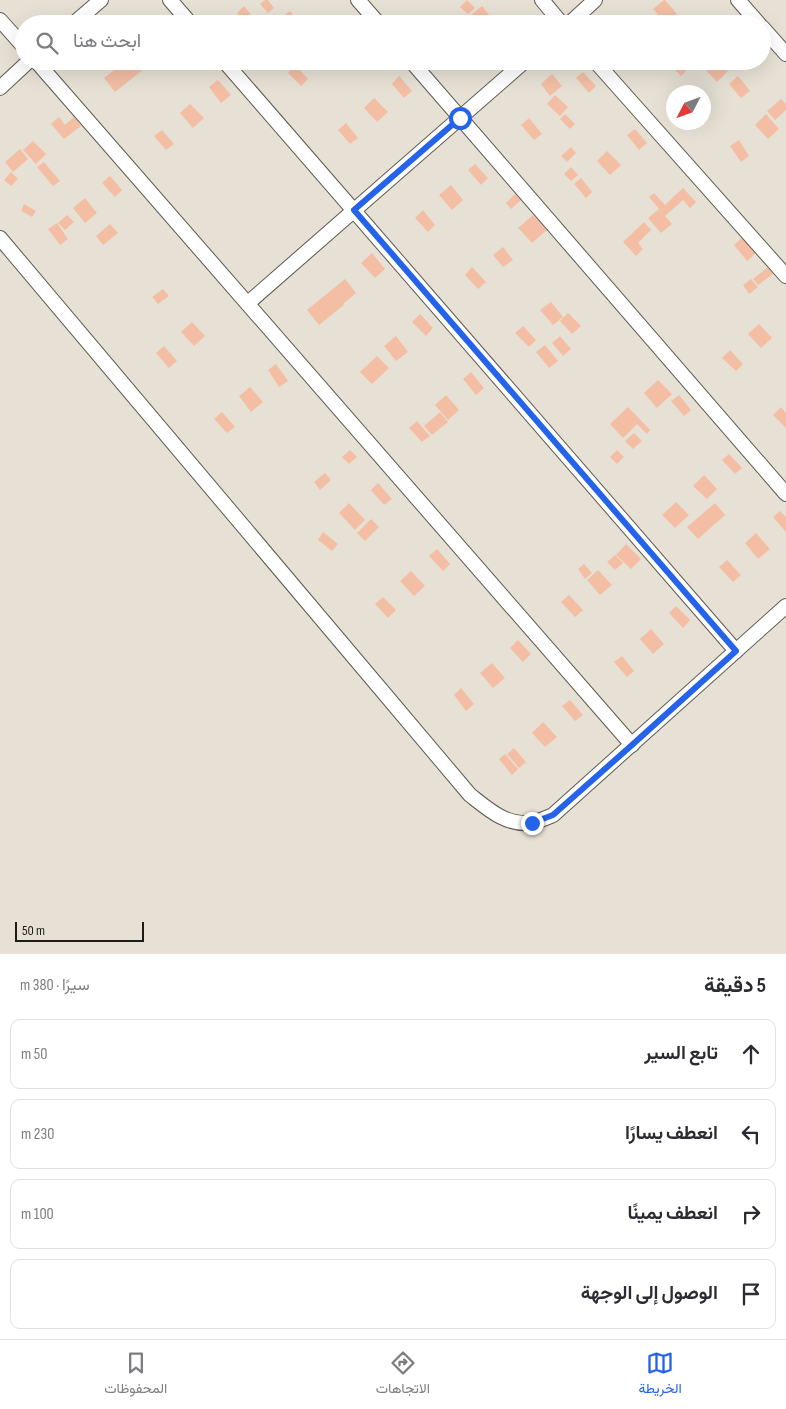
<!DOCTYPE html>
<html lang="ar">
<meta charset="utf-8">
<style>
body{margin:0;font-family:"Sofia Sans Condensed",Vazirmatn,sans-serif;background:#f2f2f3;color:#2b2b33;direction:rtl}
.compass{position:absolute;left:666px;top:85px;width:45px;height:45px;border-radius:50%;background:#fff;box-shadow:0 5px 20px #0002;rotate:229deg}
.scale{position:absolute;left:15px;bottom:12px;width:129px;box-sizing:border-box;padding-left:5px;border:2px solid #1e1b17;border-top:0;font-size:14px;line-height:18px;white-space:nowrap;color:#1e1b17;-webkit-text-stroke:4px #e7e1d5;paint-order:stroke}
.stop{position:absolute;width:15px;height:15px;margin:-11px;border:4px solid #2563eb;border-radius:50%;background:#fff}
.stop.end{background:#2563eb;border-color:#fff;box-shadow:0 1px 5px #0008}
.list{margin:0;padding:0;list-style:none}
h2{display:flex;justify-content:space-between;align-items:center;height:65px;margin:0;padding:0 20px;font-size:21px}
h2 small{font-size:16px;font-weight:400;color:#7c7c81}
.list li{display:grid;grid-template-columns:32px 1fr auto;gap:15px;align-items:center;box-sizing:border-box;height:70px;margin:0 10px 10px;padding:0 10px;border:1px solid #e1e1e2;border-radius:10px}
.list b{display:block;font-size:19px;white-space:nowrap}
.list em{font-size:16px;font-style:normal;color:#7c7c81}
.icon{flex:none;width:28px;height:28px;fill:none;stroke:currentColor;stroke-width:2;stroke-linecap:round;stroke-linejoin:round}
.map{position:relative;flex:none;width:786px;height:954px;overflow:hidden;direction:ltr}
.search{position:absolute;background:#fff;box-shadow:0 5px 20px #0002;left:15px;right:15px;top:15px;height:55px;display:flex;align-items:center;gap:12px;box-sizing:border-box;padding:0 18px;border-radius:28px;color:#7c7c81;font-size:19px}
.sheet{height:385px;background:#fff}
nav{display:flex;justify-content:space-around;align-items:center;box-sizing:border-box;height:70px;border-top:1px solid #e1e1e2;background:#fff;font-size:14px;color:#7c7c81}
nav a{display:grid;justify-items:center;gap:2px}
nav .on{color:#2563eb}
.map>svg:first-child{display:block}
.building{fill:#f3bea4}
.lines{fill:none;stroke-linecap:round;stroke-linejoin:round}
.street-casing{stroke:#5e594e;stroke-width:16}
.street{stroke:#fff;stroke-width:14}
.route{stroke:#2563eb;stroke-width:6}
</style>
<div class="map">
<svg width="786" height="954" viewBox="0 0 786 954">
<rect width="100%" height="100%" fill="#e7e1d5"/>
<g class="building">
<polygon points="265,0 268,0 274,8 268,13 260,4"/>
<polygon points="467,0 475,8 468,14 460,7"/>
<polygon points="664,0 665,0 677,14 666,24 653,9"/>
<polygon points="244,6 257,22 255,24 246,24 237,13"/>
<polygon points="482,6 494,21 490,24 478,24 471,15"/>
<polygon points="290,11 300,24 289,24 283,17"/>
<polygon points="125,61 154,61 115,92 104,78"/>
<polygon points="671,61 680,61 688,69 681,76 669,64"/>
<polygon points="711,61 719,61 728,71 717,82 704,68"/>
<polygon points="295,65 308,79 301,86 288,73"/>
<polygon points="583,72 596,86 589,93 576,78"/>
<polygon points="552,74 562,86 550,96 541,84"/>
<polygon points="399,76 412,91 404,98 392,84"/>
<polygon points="738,76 750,91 741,98 729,84"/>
<polygon points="218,80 231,95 221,103 209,87"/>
<polygon points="555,95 568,107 560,116 547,104"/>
<polygon points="374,98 388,112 377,122 364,108"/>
<polygon points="781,99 786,104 786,110 775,120 767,111"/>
<polygon points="190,104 204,118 193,128 180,113"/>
<polygon points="565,114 575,124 570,129 560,119"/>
<polygon points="766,114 779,129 768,139 755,125"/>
<polygon points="59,117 65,125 74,117 81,126 64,139 51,124"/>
<polygon points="529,118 542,134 534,140 521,125"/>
<polygon points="346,123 358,138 350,144 338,130"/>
<polygon points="635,129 647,143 639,150 627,135"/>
<polygon points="162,130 174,144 166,150 154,136"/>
<polygon points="739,140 749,156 741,162 730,146"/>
<polygon points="33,141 46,154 36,164 23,150"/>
<polygon points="571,147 576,153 567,162 561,156"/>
<polygon points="20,149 28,159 13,172 5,162"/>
<polygon points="607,151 621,165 610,175 597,161"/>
<polygon points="44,162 60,181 53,186 37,167"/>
<polygon points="475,164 488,178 481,185 468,170"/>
<polygon points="571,167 578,175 571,181 564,174"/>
<polygon points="11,172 18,179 11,186 4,180"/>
<polygon points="110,176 122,190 115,197 102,183"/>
<polygon points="581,178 592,192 586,198 574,184"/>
<polygon points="451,185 463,200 452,210 439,195"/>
<polygon points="683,188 696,202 690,208 683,200 665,216 649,197 654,193 665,205"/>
<polygon points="515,194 521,200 511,209 506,203"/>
<polygon points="85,198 97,213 85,223 73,208"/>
<polygon points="24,204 36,211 32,217 21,211"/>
<polygon points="659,209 672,224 661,233 648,218"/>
<polygon points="423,210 435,225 428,232 415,218"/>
<polygon points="67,215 74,222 65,230 58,223"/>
<polygon points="533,215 547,230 532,243 518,228"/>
<polygon points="644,222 651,230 638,243 643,249 636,256 623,242"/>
<polygon points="57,223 68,239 60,245 48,229"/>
<polygon points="110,224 118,233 103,245 96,236"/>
<polygon points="743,237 756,253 747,261 734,245"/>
<polygon points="503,247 513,260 503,267 493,255"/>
<polygon points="372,253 385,269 375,278 361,263"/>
<polygon points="472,267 486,282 478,289 465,275"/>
<polygon points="768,267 773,274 758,285 753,279"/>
<polygon points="345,279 356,293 343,304 344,305 319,325 307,310"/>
<polygon points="751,279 758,287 749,294 743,285"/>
<polygon points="163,289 169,296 158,304 152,297"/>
<polygon points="551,302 563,317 553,325 540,310"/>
<polygon points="568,313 581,326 572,334 560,321"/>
<polygon points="420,314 433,328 426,336 412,322"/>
<polygon points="192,322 205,336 194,346 181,332"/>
<polygon points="759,324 772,338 761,348 748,334"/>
<polygon points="523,326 536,340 529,347 515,333"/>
<polygon points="396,336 408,352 396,361 384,346"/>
<polygon points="560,336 571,349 563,356 552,343"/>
<polygon points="545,345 558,361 549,368 536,352"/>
<polygon points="164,346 177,361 169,368 156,353"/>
<polygon points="730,350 743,364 736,371 722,358"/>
<polygon points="377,356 389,368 372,384 360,372"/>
<polygon points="276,364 288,381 279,387 268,370"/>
<polygon points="471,372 484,388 476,395 463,379"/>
<polygon points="658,380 672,394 657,408 644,393"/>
<polygon points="250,387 263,402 251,412 239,396"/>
<polygon points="446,395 459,410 448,420 435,405"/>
<polygon points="679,395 691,410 684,416 671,401"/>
<polygon points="628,407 650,430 647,434 637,424 623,438 610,424"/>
<polygon points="781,407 786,413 786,428 773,415"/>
<polygon points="222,412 235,427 227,433 214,419"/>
<polygon points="440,412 448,422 432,435 424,426"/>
<polygon points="417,421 430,436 422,442 409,428"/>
<polygon points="634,433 642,441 633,449 625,441"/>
<polygon points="350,450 357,457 349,464 342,457"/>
<polygon points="617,450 624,457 617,464 610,457"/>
<polygon points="729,454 742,468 735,474 722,460"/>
<polygon points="325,473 331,480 320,490 314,482"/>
<polygon points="704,475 717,489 707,499 693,486"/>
<polygon points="378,483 392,499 384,505 371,490"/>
<polygon points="676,502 689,515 675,528 662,515"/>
<polygon points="349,503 365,520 355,530 339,513"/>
<polygon points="715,503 725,515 698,539 687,527"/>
<polygon points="780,511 786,517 786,532 773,517"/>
<polygon points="371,519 379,527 365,541 357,533"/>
<polygon points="323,532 338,544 332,551 318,540"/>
<polygon points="756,533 770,549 758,559 745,543"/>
<polygon points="626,544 641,559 631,569 616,555"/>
<polygon points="437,549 450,564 443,571 429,556"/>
<polygon points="615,555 623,563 615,570 607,562"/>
<polygon points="727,560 741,575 733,582 719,567"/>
<polygon points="584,564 592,573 585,579 578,569"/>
<polygon points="598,570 612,585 600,595 587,580"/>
<polygon points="411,571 425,586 414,596 400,581"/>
<polygon points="569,595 583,610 575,617 561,602"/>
<polygon points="383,597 396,610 388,618 375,604"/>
<polygon points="676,606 690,620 683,628 669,613"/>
<polygon points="651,629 664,644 653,654 640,639"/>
<polygon points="518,640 531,654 523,662 510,648"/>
<polygon points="622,656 634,671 627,677 614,662"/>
<polygon points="492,663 505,678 493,688 480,673"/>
<polygon points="461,688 474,704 466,711 454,695"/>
<polygon points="570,700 583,715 575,721 562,706"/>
<polygon points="543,722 557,737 545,747 532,733"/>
<polygon points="514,748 526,762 519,768 507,754"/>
<polygon points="505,754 518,769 512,775 499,759"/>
</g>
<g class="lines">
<g class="street-casing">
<g id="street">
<polyline points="170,0 191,24"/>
<polyline points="358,0 379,24"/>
<polyline points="542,0 562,24"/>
<polyline points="738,0 759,24"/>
<polyline points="0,20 24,47"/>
<polyline points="73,24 101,0"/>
<polyline points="569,24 595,0"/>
<polyline points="762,27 786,54"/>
<polyline points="36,61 632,745"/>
<polyline points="224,61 736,651"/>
<polyline points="411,61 786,494"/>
<polyline points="595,61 786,276"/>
<polyline points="0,88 29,61"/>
<path d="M 0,238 L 470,795 C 488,809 505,825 530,823 C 537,822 546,818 553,815 L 786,606"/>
<polyline points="248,303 525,61"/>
</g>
</g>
<use href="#street" class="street"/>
</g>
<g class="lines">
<polyline class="route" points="460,118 354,210 736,651 632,745 553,815 532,823"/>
</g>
</svg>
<svg class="compass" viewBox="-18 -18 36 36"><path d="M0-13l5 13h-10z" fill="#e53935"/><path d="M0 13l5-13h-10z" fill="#7c7c81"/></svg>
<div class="scale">50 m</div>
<div class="stop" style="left:460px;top:118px"></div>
<div class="stop end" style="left:532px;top:823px"></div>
<div class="search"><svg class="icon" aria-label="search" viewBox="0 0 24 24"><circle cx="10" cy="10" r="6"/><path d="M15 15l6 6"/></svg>ابحث هنا</div>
</div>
<section class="sheet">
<h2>5 دقيقة<small>سيرًا · 380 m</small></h2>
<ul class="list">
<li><svg class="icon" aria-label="ahead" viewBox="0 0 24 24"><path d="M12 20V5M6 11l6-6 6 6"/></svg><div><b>تابع السير</b></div><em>50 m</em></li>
<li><svg class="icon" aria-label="left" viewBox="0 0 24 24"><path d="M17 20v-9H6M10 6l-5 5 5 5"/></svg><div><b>انعطف يسارًا</b></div><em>230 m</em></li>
<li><svg class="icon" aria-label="right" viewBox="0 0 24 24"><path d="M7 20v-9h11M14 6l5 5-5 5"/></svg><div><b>انعطف يمينًا</b></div><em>100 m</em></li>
<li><svg class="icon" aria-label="arrive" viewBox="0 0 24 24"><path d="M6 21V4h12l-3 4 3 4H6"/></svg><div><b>الوصول إلى الوجهة</b></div></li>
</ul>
</section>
<nav>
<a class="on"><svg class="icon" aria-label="map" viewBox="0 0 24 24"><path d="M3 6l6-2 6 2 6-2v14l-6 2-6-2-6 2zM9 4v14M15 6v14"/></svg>الخريطة</a>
<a><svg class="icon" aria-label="directions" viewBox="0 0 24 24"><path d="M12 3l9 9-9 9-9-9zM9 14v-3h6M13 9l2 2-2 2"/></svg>الاتجاهات</a>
<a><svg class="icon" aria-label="saved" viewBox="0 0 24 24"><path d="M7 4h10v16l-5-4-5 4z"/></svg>المحفوظات</a>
</nav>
